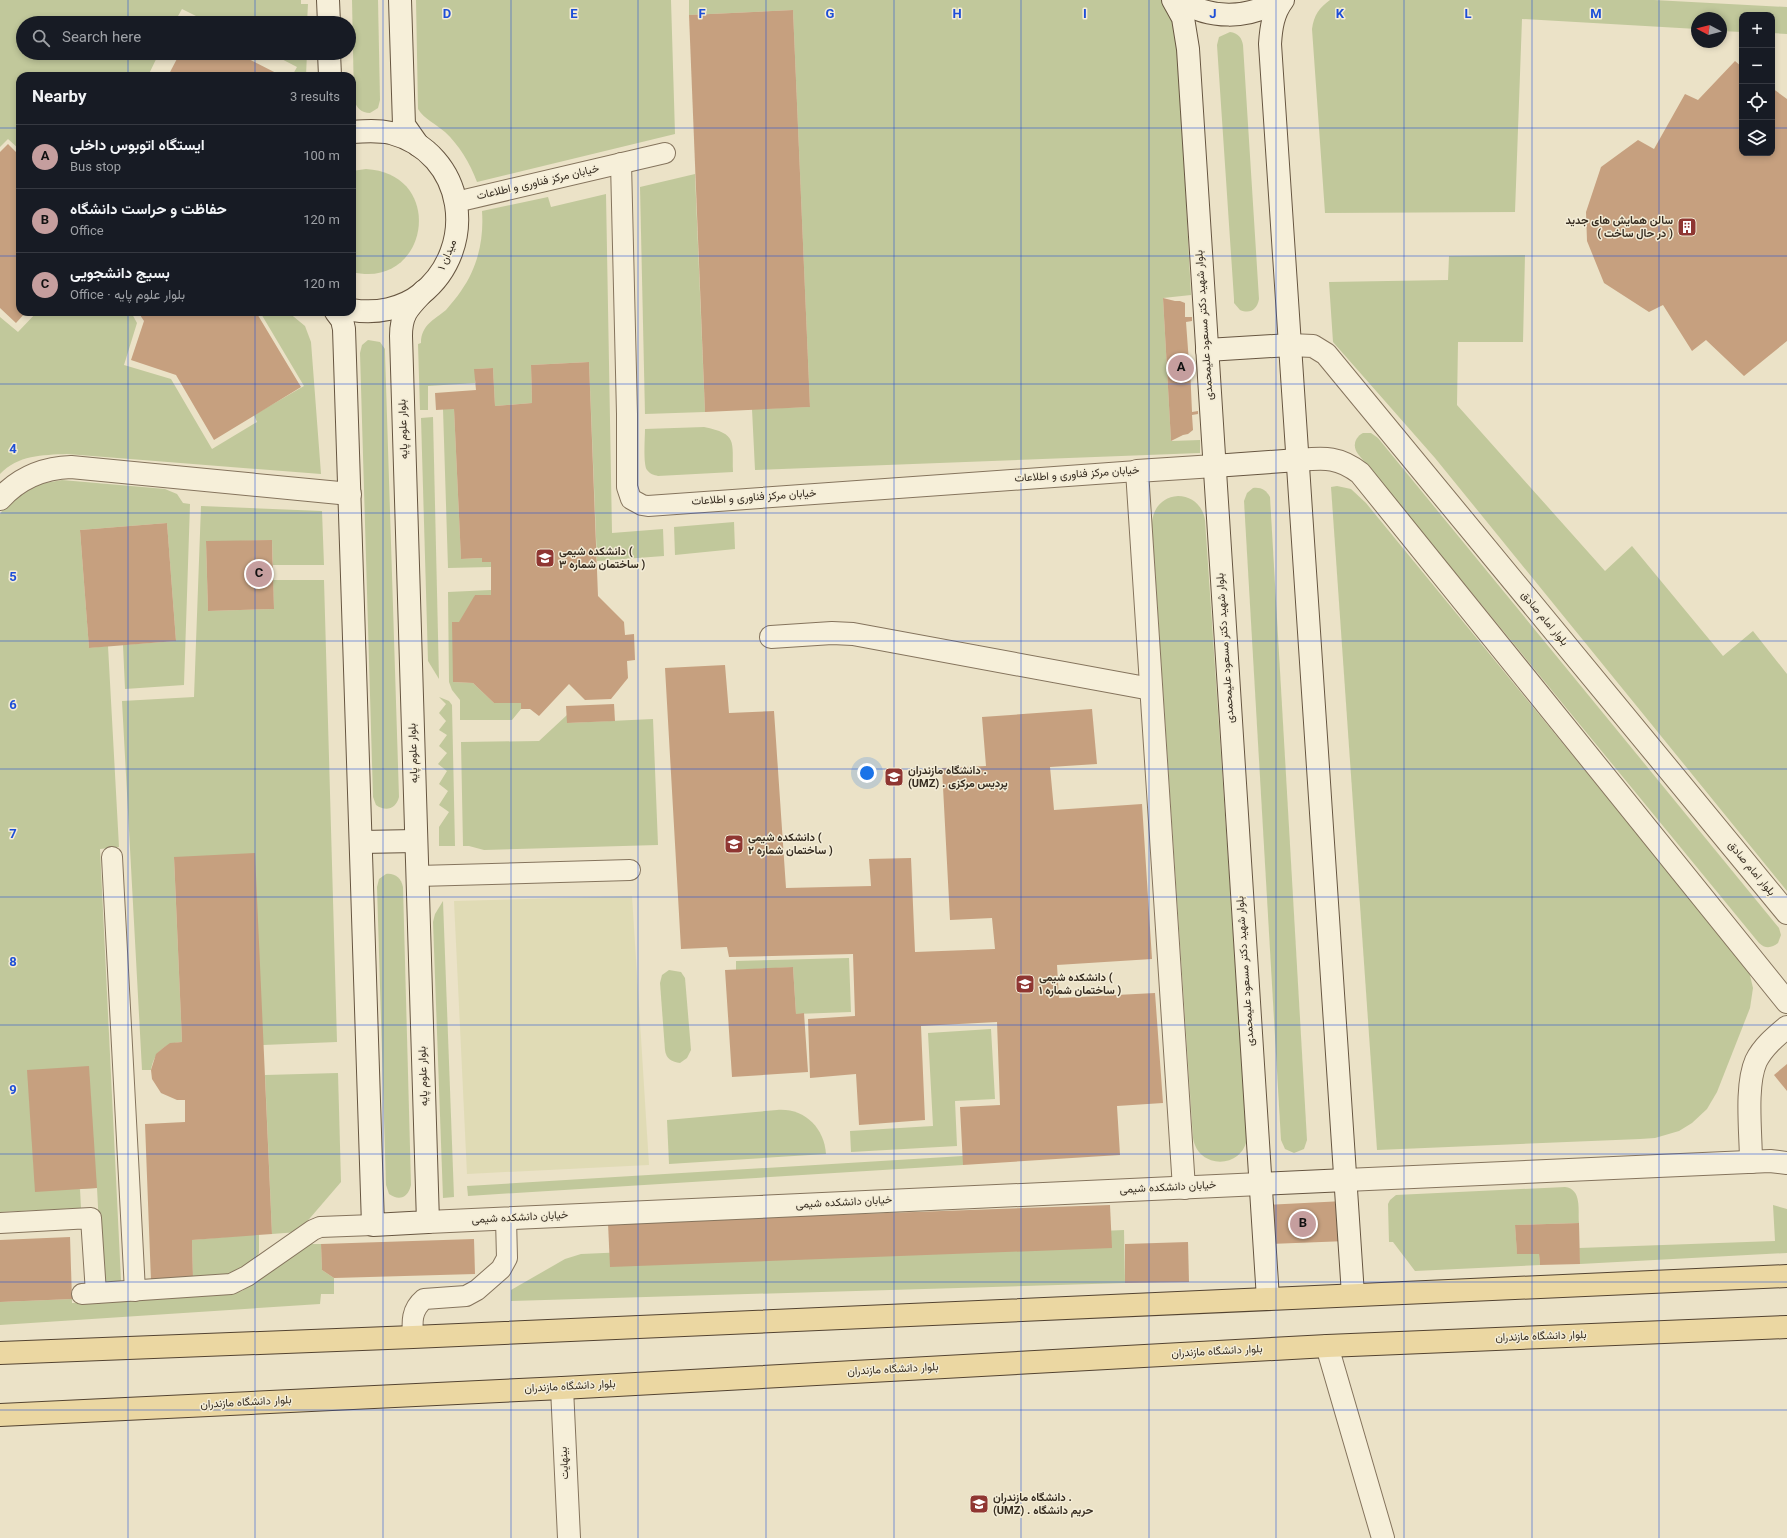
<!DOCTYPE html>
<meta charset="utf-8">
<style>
body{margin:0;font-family:Georgia,Vazirmatn,serif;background:#242831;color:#f1f3f6}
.controls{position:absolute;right:12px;top:12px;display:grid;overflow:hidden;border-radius:8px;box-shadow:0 2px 6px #0003}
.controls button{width:36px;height:36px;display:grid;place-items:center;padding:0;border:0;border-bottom:1px solid #363941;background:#171b24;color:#f1f3f6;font:20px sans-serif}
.compass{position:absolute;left:1691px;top:12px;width:36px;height:36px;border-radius:50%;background:#171b24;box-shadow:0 2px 6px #0003;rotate:277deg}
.you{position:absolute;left:867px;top:773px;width:14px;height:14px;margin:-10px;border:3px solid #fff;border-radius:50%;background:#1a73e8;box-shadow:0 0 0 6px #1a73e833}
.badge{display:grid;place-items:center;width:26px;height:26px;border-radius:50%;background:#c59e9e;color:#111;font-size:13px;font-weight:700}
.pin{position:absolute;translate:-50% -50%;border:2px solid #fff;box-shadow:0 1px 4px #0006}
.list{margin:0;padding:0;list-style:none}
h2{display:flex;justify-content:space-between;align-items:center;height:52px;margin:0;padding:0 16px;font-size:17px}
h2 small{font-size:13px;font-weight:400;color:#9ea1a6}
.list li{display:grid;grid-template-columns:26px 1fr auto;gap:12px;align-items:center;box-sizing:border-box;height:64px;padding:0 16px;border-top:1px solid #363941}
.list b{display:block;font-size:15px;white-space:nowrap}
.list p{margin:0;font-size:13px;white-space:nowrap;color:#9ea1a6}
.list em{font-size:13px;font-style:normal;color:#9ea1a6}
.icon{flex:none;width:22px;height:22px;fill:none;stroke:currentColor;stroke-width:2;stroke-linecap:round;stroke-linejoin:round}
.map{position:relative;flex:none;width:1787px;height:1538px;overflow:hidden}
.search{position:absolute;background:#171b24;box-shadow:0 2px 6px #0003;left:16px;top:16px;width:340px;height:44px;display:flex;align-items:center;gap:10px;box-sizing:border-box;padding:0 14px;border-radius:22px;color:#9ea1a6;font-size:15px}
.panel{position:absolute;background:#171b24;box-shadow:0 2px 6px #0003;left:16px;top:72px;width:340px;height:244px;border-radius:12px}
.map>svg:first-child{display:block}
.farmland{fill:#e0dbb5}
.green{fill:#c1c89b}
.building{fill:#c6a07f}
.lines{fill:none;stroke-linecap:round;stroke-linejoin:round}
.lane-casing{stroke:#85745d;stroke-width:22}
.street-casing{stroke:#85745d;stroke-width:24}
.secondary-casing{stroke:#675641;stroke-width:24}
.primary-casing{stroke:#534331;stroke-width:24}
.lane{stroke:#f6efd9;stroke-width:20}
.street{stroke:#f6efd9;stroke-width:22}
.secondary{stroke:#f6efd9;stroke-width:22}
.primary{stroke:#ebd7a2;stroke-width:22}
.grid{fill:none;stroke:#1d4ed8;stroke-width:1;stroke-opacity:0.55}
.labels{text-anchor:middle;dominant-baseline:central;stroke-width:3;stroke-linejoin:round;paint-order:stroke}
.street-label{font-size:11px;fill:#362c20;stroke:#f3ecd6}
.poi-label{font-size:11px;font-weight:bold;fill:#362c20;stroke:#f3ecd6;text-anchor:start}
.grid-label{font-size:13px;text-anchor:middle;font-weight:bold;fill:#1d4ed8;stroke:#f3ecd6;stroke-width:3;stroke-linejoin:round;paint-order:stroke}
</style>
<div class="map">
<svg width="1787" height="1538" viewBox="0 0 1787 1538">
<rect width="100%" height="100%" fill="#ebe2c7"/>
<polygon class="farmland" points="632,896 649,1165 467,1174 454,901"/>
<g class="green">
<polygon points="0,0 301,0 301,4 308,4 307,23 210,23 182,9 174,23 23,23 23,53 159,53 148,76 20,76 20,150 8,139 0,147"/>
<path d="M 352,0 L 378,0 L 380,100 L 378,108 L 370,113 C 361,113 357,108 354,100 Z"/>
<path d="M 416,0 L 671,0 L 675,134 L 477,182 C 470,163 459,145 445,132 C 436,124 424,119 418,109 Z"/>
<polygon points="689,0 1165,0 1169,5 1178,53 1191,295 1163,298 1171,441 1200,440 1200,453 755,470 752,409 810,407 793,10 689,15"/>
<path d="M 1330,0 L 1654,0 L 1787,7 L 1787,34 L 1772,33 L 1772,15 L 1742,15 L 1742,32 L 1721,31 L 1721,18 L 1697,18 L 1697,29 L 1522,19 L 1515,212 L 1325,213 L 1312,29 C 1314,15 1319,8 1330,0 Z"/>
<path d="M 1230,32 C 1238,33 1242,38 1243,45 L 1259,299 C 1257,310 1250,314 1240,310 L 1234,303 L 1234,299 L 1217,45 L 1219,37 Z"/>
<polygon points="270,53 307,53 306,76 292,76 297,67"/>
<path d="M 366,169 C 448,174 428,291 352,272 L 352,171 Z"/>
<polygon points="695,174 705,412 645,414 640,187"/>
<path d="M 606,194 L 612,533 L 663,529 L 664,556 L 597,561 L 589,362 L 531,365 L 532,403 L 495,406 L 493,368 L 475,369 L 475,383 L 428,386 L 428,410 L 420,410 L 418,344 L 421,343 C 421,325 434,320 446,310 C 451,304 457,297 461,291 C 478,267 484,239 482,211 L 548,197 L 551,207 Z"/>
<polygon points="1525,255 1523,342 1458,342 1457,405 1605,571 1632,546 1723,656 1753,631 1787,674 1787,891 1435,458 1333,342 1329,282 1448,280 1449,256"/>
<path d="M 37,312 L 131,312 L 137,323 L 124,365 L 171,379 L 212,449 L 257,422 L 254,415 L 304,386 L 260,312 L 288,312 L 305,326 L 311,342 L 321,474 L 67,454 C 42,455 18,455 0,474 L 0,317 L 18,332 Z"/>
<path d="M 368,340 L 380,342 L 385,349 L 385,353 L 399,797 C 396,809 386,812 376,805 L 373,797 L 360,353 L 362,345 Z"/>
<polygon points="443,409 454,409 461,559 482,558 482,562 491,562 491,567 448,568"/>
<polygon points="433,417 439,679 428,661 421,418"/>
<path d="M 704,427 C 738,434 732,441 733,472 L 658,476 C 654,475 650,474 647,470 C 643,464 645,438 645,429 Z"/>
<path d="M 1363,433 L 1371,433 L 1378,438 L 1779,928 L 1781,935 L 1778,943 C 1772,948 1765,949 1759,943 L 1358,454 C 1352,446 1355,437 1363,433 Z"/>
<polygon points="62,480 165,489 177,494 183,503 190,504 184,685 125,689 123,645 176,641 167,523 80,530 89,648 108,646 119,847 100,849 121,1281 102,1281 97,1188 35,1192 80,1189 81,1208 0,1212 0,514 6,505 34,485"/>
<polygon points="1337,486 1351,489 1366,503 1749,971 1753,988 1750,1008 1717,1092 1707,1109 1692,1123 1679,1131 1655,1138 1640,1139 1377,1150 1331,487"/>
<path d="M 1253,488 C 1261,487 1266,490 1270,497 L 1307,1140 L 1304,1149 L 1294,1153 L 1285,1149 L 1281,1140 L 1244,501 L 1247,493 Z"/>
<path d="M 1178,496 C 1192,496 1203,506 1205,520 L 1247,1138 C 1243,1169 1198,1170 1193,1138 L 1152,525 C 1152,509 1162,497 1178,496 Z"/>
<path d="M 201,506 L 322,511 L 324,565 L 273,565 L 272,540 L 206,542 L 208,611 L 274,609 L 273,580 L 324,580 L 337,1042 L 263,1045 L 174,858 L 182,1042 C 164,1043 154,1053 151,1070 L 142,1070 L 122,701 L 194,697 Z"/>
<polygon points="734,522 735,549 675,555 674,527"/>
<polygon points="491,590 491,595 475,595 453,682 473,683 494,703 521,703 521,709 512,720 460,720 460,700 452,690 449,682 448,592"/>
<polygon points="439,697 449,701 452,705 455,846 439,846 439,827 449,812 439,805 448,791 439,784 447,771 438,764 447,753 439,746 447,735 439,730 446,721 439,713 446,704"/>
<polygon points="567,715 567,723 653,719 658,845 484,850 469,846 463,846 461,742 539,741"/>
<path d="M 386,874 C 395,873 401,878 403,887 L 411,1185 C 408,1198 399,1201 389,1194 L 386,1185 L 377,887 L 379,879 Z"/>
<polygon points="443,901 454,1197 443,1198 433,922 435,914"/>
<polygon points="849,958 851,1012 796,1014 793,967 736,970 736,961"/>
<path d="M 669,970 L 681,972 L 685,978 L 691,1050 L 687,1058 L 680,1063 C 672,1062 666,1059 665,1050 L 660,983 L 662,975 Z"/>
<polygon points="991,1029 995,1099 955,1101 957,1146 851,1152 850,1131 933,1126 928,1033"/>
<polygon points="338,1073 341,1182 298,1232 272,1234 265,1075"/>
<path d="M 777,1110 C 804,1108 824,1127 826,1154 L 669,1164 L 667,1120 Z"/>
<polygon points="963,1156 963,1165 468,1196 467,1186"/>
<path d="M 1565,1187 C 1582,1189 1578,1210 1579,1223 L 1515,1225 L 1517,1253 L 1539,1254 L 1540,1265 L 1415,1271 L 1393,1242 L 1389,1242 L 1388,1204 L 1390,1200 L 1396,1195 Z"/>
<polygon points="1773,1205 1787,1209 1787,1253 1580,1264 1579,1248 1775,1241"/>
<polygon points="1124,1230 1125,1283 511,1301 511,1290 565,1259 581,1254"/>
<polygon points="259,1234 259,1253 256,1260 228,1276 193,1278 192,1240"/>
<polygon points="307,1244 321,1244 322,1270 334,1278 334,1294 321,1294 320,1304 0,1325 0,1302 72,1299 72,1303 234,1293 242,1291"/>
</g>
<g class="building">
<polygon points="793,10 810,407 705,412 689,15"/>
<polygon points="180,53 237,53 282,76 168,76"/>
<polygon points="1735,61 1742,67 1742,153 1772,153 1772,88 1787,99 1787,341 1744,376 1706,340 1692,351 1663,305 1649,312 1604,283 1587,241 1586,212 1601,167 1638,140 1654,149 1685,94 1698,100"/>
<polygon points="8,144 20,156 20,312 26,312 16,323 0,308 0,152"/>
<polygon points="1163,298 1175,301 1180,301 1185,303 1185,317 1192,317 1192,321 1186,322 1189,363 1195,363 1195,366 1190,367 1192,412 1198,411 1198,414 1192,415 1193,430 1188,434 1183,435 1171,441"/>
<polygon points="138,312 256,312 301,387 214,440 176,375 131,360 144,321"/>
<polygon points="589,362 598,596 624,622 625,635 634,634 635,660 627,661 628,678 611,699 585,700 569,684 539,716 530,709 521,709 521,703 494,703 473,683 453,682 452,622 459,622 475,595 491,595 491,562 482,562 482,558 461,559 454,409 436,410 435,393 476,390 474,369 493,368 495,406 532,403 531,365"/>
<polygon points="167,523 176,641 89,648 80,530"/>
<polygon points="272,540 274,609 208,611 206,541"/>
<polygon points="725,665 729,713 774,711 786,888 871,886 869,859 911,858 915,952 995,949 992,918 950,920 942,768 986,766 982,717 1092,709 1097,764 1050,767 1054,810 1142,804 1152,959 1057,965 1059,998 1155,993 1163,1103 1117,1106 1120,1155 963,1165 960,1107 1000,1105 997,1022 921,1026 925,1120 859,1125 856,1074 810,1078 808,1019 855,1016 853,954 729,957 727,947 681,949 665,668"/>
<polygon points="614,704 615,721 567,723 566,706"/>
<polygon points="255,853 272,1234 192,1240 193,1278 151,1281 145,1124 185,1122 185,1100 177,1100 161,1093 152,1079 151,1070 156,1054 163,1048 170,1043 182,1042 174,857"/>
<polygon points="793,967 796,1014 804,1013 808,1072 732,1077 725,970"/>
<polygon points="1787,1064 1787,1091 1774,1075"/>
<polygon points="89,1066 97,1188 35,1192 27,1070"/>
<polygon points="1344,1201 1347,1241 1267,1244 1266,1205"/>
<polygon points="1110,1205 1112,1248 610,1267 608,1223"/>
<polygon points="1579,1223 1580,1264 1540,1265 1539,1254 1517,1254 1515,1225"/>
<polygon points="70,1237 72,1299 0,1302 0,1240"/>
<polygon points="474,1239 475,1274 334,1278 322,1270 321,1244"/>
<polygon points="1188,1242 1189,1282 1125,1283 1125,1244"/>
</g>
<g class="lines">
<g class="lane-casing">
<g id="lane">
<polyline points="621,163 627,414 627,487 631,499 642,505 648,506 1137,471"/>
<polyline points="456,202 665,153"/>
<polyline points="112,857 135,1291"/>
<polyline points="418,876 630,870"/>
<polyline points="0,1223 91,1218 96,1293"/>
<polyline points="82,1294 231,1284 247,1276 313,1230 320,1227 373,1225"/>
<path d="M 413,1337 C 412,1322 411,1310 424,1299 L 466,1296 L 477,1290 L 501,1269 L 507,1258 L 506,1219"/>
</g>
</g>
<g class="street-casing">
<g id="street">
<polyline points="1290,345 1313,346 1326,354 1787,913"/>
<path d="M 1298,460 C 1324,458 1338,456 1360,473 L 1787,1002"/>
<path d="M 0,499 C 19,478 44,468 71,467 L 350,494"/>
<polyline points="771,637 832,633 853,634 1151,689"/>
<path d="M 1751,1162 C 1751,1134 1745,1086 1756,1061 C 1763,1047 1775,1037 1787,1027"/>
<polyline points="1346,1180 1770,1161 1787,1163"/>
<polyline points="1184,1188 1137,471 1214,466"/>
<polyline points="428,1222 1260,1184"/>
<polyline points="1327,1346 1383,1538"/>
<polyline points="562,1388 569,1538"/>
</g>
</g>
<g class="secondary-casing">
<g id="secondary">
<polyline points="328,0 329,23"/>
<polyline points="400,0 404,125 418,145"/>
<polyline points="1173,0 1183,18 1188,49 1268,1299"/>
<path d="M 1179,0 C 1209,19 1248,20 1278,0"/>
<path d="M 1283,0 C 1273,13 1271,28 1270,44 L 1353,1295"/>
<polyline points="329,53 330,76"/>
<path d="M 352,132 C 365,131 378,130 391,133 C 466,153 479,248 421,294 C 402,309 376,314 352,310"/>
<path d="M 336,312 L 342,320 L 344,329 L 373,1225 L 428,1222 L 401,336 C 401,313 409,307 424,291"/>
<polyline points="1207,350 1290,345"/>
<polyline points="1214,466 1298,460"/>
<polyline points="361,842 416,841"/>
<polyline points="1260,1184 1346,1180"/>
</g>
</g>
<g class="primary-casing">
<g id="primary">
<polyline points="0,1353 413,1337 1787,1276"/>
<polyline points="0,1415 562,1388 1327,1346 1787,1327"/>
</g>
</g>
<use href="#lane" class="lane"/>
<use href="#street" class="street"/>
<use href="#secondary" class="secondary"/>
<use href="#primary" class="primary"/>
</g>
<path class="grid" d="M 128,0 L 128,23M 255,0 L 255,23M 383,0 L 383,1538M 511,0 L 511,1538M 638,0 L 638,1538M 766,0 L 766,1538M 894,0 L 894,1538M 1021,0 L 1021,1538M 1149,0 L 1149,1538M 1276,0 L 1276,1538M 1404,0 L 1404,1538M 1532,0 L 1532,1538M 1659,0 L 1659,1538M 128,53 L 128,76M 255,53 L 255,76M 0,128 L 20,128M 352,128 L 1742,128M 1772,128 L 1787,128M 0,256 L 20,256M 352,256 L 1787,256M 128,312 L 128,1538M 255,312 L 255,1538M 0,384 L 1787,384M 0,513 L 1787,513M 0,641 L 1787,641M 0,769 L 1787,769M 0,897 L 1787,897M 0,1025 L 1787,1025M 0,1154 L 1787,1154M 0,1282 L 1787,1282M 0,1410 L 1787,1410"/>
<defs>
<g id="building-square" transform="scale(1)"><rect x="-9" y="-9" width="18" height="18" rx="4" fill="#8f3632" stroke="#f3ecd6"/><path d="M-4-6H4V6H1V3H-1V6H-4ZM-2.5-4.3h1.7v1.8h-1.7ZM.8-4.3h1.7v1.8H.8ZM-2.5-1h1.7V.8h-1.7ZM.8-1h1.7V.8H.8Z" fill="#fff"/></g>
<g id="university-square" transform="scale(1)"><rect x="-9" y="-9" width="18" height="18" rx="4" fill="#8f3632" stroke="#f3ecd6"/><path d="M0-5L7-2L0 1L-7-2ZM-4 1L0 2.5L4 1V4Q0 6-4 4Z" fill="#fff"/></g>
</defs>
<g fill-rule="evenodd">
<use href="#building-square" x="1687" y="227"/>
<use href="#university-square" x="545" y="558"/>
<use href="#university-square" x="894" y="777"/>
<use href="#university-square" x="734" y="844"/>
<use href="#university-square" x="1025" y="984"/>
<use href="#university-square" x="979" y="1504"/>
</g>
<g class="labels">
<g class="street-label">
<text transform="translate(538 183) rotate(-13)">خیابان مرکز فناوری و اطلاعات</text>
<text transform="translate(448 255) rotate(-67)">میدان ۱</text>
<text transform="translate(1205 325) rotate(-94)">بلوار شهید دکتر مسعود علیمحمدی</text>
<text transform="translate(404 429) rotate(-92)">بلوار علوم پایه</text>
<text transform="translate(1077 475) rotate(-4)">خیابان مرکز فناوری و اطلاعات</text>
<text transform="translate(754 498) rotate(-4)">خیابان مرکز فناوری و اطلاعات</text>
<text transform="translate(1544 619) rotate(50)">بلوار امام صادق</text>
<text transform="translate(1226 648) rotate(-94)">بلوار شهید دکتر مسعود علیمحمدی</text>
<text transform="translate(414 753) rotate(-92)">بلوار علوم پایه</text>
<text transform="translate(1751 869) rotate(50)">بلوار امام صادق</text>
<text transform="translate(1246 971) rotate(-94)">بلوار شهید دکتر مسعود علیمحمدی</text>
<text transform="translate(424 1076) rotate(-92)">بلوار علوم پایه</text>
<text transform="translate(1168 1188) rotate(-3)">خیابان دانشکده شیمی</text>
<text transform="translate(844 1203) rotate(-3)">خیابان دانشکده شیمی</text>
<text transform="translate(520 1218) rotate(-3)">خیابان دانشکده شیمی</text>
<text transform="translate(1541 1337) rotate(-2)">بلوار دانشگاه مازندران</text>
<text transform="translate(1217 1352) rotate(-3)">بلوار دانشگاه مازندران</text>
<text transform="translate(893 1370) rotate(-3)">بلوار دانشگاه مازندران</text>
<text transform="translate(570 1387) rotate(-3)">بلوار دانشگاه مازندران</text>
<text transform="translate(246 1403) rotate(-3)">بلوار دانشگاه مازندران</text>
<text transform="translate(565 1463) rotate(-93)">بینهایت</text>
</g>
<g class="poi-label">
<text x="1673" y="221" text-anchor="end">سالن همایش های جدید<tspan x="1673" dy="13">( در حال ساخت )</tspan></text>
<text x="559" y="552">دانشکده شیمی (<tspan x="559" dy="13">ساختمان شماره ۳ )</tspan></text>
<text x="908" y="771">دانشگاه مازندران .<tspan x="908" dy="13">(UMZ) . پردیس مرکزی</tspan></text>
<text x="748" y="838">دانشکده شیمی (<tspan x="748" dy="13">ساختمان شماره ۲ )</tspan></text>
<text x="1039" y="978">دانشکده شیمی (<tspan x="1039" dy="13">ساختمان شماره ۱ )</tspan></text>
<text x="993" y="1498">دانشگاه مازندران .<tspan x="993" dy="13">(UMZ) . حریم دانشگاه</tspan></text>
</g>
</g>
<g class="grid-label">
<text x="447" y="18">D</text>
<text x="574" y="18">E</text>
<text x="702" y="18">F</text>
<text x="830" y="18">G</text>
<text x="957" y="18">H</text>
<text x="1085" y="18">I</text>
<text x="1213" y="18">J</text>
<text x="1340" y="18">K</text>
<text x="1468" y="18">L</text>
<text x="1596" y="18">M</text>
<text x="13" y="453">4</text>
<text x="13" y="581">5</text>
<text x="13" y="709">6</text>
<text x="13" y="838">7</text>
<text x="13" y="966">8</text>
<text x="13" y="1094">9</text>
</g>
</svg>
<div class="controls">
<button>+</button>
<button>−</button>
<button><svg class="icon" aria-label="locate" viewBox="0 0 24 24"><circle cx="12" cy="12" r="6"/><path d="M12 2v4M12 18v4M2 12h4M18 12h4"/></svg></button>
<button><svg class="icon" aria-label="layers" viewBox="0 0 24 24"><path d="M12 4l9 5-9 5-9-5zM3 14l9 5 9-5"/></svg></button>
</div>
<svg class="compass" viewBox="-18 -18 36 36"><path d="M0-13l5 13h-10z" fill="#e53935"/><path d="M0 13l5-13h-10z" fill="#9ea1a6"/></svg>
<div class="you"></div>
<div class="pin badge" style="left:1181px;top:368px">A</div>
<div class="pin badge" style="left:1303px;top:1224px">B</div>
<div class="pin badge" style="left:259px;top:574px">C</div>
<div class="search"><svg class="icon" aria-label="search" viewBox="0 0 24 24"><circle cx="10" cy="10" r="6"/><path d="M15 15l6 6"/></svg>Search here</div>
<section class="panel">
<h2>Nearby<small>3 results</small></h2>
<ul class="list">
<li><span class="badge">A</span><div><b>ایستگاه اتوبوس داخلی</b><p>Bus stop</p></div><em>100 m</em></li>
<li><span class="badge">B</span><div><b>حفاظت و حراست دانشگاه</b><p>Office</p></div><em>120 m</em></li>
<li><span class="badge">C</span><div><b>بسیج دانشجویی</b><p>Office · بلوار علوم پایه</p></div><em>120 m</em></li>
</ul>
</section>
</div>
